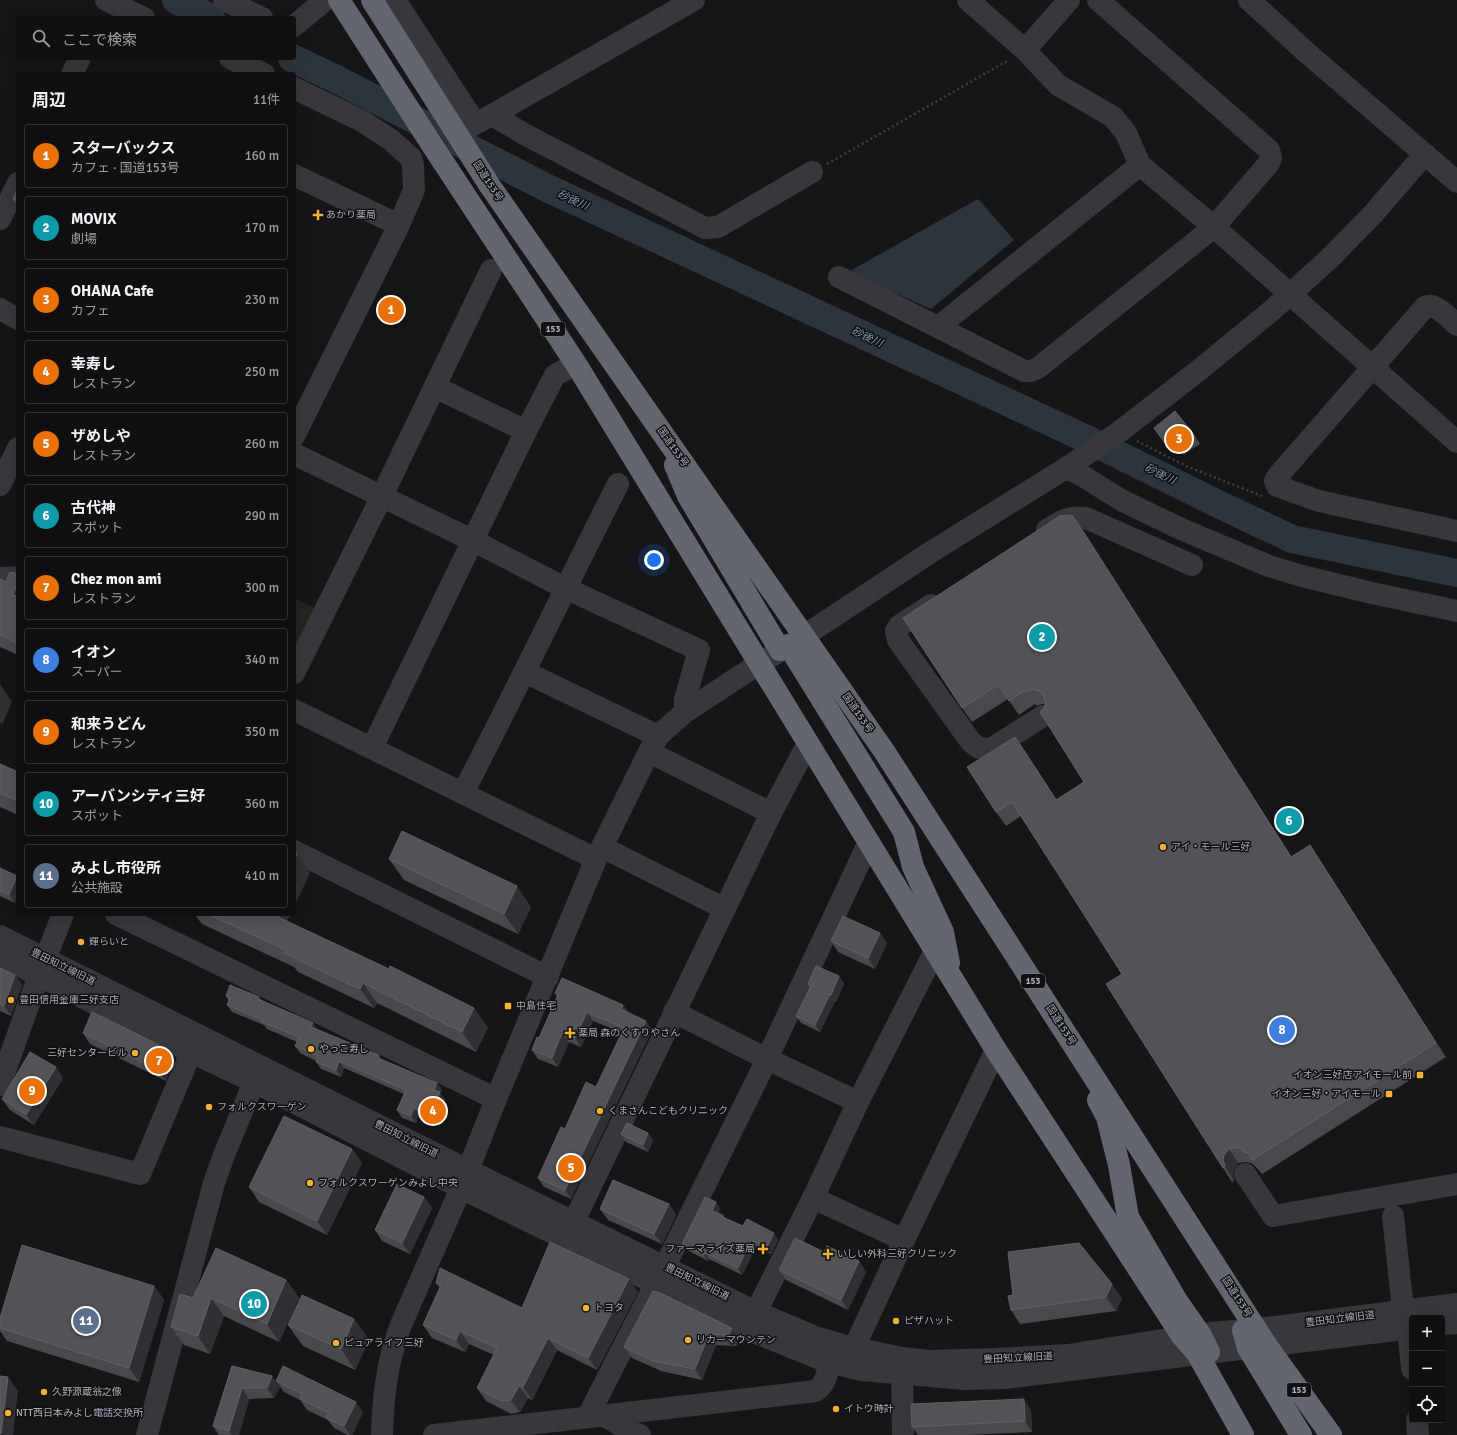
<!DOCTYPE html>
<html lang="ja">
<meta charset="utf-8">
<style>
body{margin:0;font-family:Signika,"Noto Sans JP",sans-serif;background:#19191b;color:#f1f3f6}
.controls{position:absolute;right:12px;bottom:12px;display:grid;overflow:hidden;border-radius:4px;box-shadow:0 4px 16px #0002}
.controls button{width:36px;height:36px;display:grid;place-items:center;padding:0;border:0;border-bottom:1px solid #303032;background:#101012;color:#f1f3f6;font:20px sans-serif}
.you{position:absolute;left:654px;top:560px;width:14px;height:14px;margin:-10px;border:3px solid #fff;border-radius:50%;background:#1a73e8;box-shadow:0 0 0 6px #1a73e833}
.badge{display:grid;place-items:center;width:26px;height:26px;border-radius:50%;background:#b45309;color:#fff;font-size:13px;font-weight:700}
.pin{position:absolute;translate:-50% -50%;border:2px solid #fff;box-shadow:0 1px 4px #0006}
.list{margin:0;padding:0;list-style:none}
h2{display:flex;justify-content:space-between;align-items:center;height:52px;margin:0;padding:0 16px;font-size:17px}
h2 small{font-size:13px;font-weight:400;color:#9c9d9f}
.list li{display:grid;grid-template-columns:26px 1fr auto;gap:12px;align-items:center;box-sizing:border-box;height:64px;margin:0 8px 8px;padding:0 8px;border:1px solid #303032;border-radius:4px}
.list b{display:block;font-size:15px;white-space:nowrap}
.list p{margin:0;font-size:13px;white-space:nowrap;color:#9c9d9f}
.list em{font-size:13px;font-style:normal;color:#9c9d9f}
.icon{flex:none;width:22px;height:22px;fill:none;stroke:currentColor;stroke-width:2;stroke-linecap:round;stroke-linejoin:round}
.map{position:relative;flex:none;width:1457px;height:1435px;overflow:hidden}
.search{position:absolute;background:#101012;box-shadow:0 4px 16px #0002;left:16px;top:16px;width:280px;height:44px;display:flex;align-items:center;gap:10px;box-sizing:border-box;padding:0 14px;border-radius:4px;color:#9c9d9f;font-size:15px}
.panel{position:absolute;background:#101012;box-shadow:0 4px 16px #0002;left:16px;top:72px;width:280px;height:844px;border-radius:4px}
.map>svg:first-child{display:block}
.green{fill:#1e261f}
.water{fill:#2c353c}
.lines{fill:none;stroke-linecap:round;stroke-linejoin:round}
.river{stroke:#2c353c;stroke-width:28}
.path{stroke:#3d3f44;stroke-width:2.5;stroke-dasharray:2 3;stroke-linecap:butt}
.minor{stroke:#37383d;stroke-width:22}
.highway{stroke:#63666e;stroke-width:22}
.wall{fill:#47494d}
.shaded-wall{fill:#2f3033}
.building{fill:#525359;stroke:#5f6168}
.poi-dot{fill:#f2b134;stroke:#111113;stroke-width:1.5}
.labels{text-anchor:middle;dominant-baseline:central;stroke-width:3;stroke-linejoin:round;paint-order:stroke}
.shield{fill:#111113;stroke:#7b7e86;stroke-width:1}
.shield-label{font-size:9px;font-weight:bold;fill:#a8adb8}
.street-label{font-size:10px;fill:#a8adb8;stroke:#111113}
.poi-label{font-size:10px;fill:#a8adb8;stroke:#111113;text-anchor:start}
.water-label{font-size:11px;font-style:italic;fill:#7f9bb3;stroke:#111113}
</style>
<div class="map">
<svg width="1457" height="1435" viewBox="0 0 1457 1435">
<rect width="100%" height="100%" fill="#161618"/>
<polygon class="green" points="294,598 315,608 294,651"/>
<polygon class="water" points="978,199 1014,240 931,309 848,272"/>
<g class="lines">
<g class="river">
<polyline points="176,0 211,18"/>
<polyline points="292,58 336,79 545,187 1093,442 1218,504 1292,539 1457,573"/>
</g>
<g class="path">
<polyline points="827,164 1009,60"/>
<polyline points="1137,441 1186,466 1262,496"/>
</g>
<g class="minor">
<polyline points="106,0 144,18"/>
<polyline points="224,0 262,18"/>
<polyline points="395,0 475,123"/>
<polyline points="968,0 1025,50 1058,85 1113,117 1126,133 1140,165 1214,227 1457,442"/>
<polyline points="1249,0 1306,52 1457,182"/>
<polyline points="294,26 325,0"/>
<polyline points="1025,50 1069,0"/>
<polyline points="230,58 264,74"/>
<polyline points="72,74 80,58"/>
<polyline points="294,88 362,121 391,140 411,158 413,165 414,190 398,227 294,436"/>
<polyline points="492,115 526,135 705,228 718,227 812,172"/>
<polyline points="457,133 492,115 694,0"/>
<polyline points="294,175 399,225"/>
<polyline points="0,219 18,183"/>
<polyline points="839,277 1024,371 1031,371 1038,368 1214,227 1269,163 1271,158 1269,150 1098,0"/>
<polyline points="0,309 18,319"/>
<path d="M 1457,325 C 1450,319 1434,301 1425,307 L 1277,477 L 1275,481 L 1277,486 L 1319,501 L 1457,531"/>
<polyline points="938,327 1140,165"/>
<polyline points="435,387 526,431"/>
<polyline points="294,454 474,541 565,588 699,650 685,699 685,712"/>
<polyline points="1066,468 1083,476 1121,500 1181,529 1269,566 1302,576 1372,593 1457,611"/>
<polyline points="0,485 18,448"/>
<path d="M 1047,530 C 1062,520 1068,516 1086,518 L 1192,565"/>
<polyline points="0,578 18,577"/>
<polyline points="931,605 899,626 896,631 898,640 971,742 979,748 991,749 1043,716"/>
<polyline points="525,672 658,736"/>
<polyline points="294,673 382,496 491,270"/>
<polyline points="294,710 596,859"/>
<polyline points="372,748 526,431 555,375 576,364"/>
<path d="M 463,793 C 516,690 566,587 618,484"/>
<polyline points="771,813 808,743"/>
<polyline points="602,847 725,909"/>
<polyline points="294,851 548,977"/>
<polyline points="116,914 496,1099"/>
<polyline points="0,936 468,1170 756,1312 815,1337 854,1348 902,1358 929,1361 997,1359 1068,1355 1200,1334 1258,1329 1457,1304"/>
<polyline points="0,956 191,1052 254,1082 461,1188 756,1333 828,1362 862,1370 965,1379 1005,1378 1412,1328"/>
<polyline points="674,1012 767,1059 858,1102 813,1198 904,1240"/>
<polyline points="0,1085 39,975 63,914"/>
<polyline points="858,1102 935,951"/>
<polyline points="0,1137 140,1174 191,1052"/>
<polyline points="1245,1174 1273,1216 1457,1184"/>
<polyline points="1393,1216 1403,1310 1408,1328 1412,1369"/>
<polyline points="574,1221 771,813 649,752"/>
<polyline points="665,1266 767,1059 869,842"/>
<polyline points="756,1312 813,1198"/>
<polyline points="1442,1324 1457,1323"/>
<polyline points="854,1348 904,1240 996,1050"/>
<polyline points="902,1360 903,1435"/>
<polyline points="603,1415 632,1432 640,1435"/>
<polyline points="588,1416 656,1283"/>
<polyline points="1417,1420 1418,1435"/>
<polyline points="147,1435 214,1183 224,1155 254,1082"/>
<path d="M 382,1435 C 383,1396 387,1363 400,1327 L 461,1188 L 496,1099 L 596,859 L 649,752 L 658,736 L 685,712 L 760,663 L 804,636 L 931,552 L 1066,468 L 1119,432 L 1198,371 L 1270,312 L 1330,258 L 1373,214 L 1425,154"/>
<path d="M 434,1435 L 816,1391 C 826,1383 828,1374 828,1362"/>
</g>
<g class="highway">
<polyline points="339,0 432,145 576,364 996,1050 1182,1336 1197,1353 1243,1435"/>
<polyline points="372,0 490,186 884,751 1267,1346 1331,1435"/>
<polyline points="675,465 688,496 780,650"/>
<polyline points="788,645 904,832 913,867 943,932 949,963"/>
<polyline points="1098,1100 1107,1117 1119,1165 1128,1217 1177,1301 1200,1334 1209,1352"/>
<polyline points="1243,1330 1248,1348 1301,1435"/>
</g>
</g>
<g class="wall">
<polygon points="18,189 18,206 13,199"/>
<polygon points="1154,428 1195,436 1200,444 1183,455 1179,449 1172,453"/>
<polygon points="1073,516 1083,530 1291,856 1319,859 1446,1057 1262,1174 1256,1167 1251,1163 1245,1162 1238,1163 1234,1169 1233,1174 1234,1181 1232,1182 1223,1168 1122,974 1021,816 1006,826 996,812 1025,751 1057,800 1084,782 1044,708 1045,704 1042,704 1036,706 1035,704 1019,715 1008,699 972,722 962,708"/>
<polygon points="18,574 18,655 0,647 0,579 6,582"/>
<polygon points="0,764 18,772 18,815 0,807"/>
<polygon points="389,859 531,907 518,934 404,880"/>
<polygon points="0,868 15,903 0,896"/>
<polygon points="194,914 291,914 287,920 288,922 488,1027 476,1052 377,1003 374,1008 298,972 294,967 202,924 195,915"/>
<polygon points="880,933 887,943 875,969 838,952 831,941"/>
<polygon points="0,968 15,975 22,985 11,1016 0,1011"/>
<polygon points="839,976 844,984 836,1002 835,1001 820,1032 801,1023 796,1016 810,988 808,984"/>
<polygon points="555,993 623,1005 628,1012 652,1030 571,1199 544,1187 538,1178 565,1129 596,1087 622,1033 593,1021 581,1047 569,1042 558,1067 538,1059 532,1050 539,1038 557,997"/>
<polygon points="226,996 259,997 261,1000 318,1030 383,1060 437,1083 442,1090 440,1093 445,1099 436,1122 419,1115 416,1123 402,1118 397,1110 404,1094 344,1068 341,1077 321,1069 316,1062 316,1061 300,1053 295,1046 297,1042 267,1029 264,1025 232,1012 227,1005 229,1001"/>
<polygon points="83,1033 174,1060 166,1081 90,1044"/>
<polygon points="56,1067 63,1078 34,1125 10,1110 2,1099"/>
<polygon points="648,1133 653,1141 648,1152 626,1142 621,1134"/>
<polygon points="352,1149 362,1163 327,1235 259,1202 249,1187"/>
<polygon points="424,1197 432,1208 410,1254 382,1241 375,1230"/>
<polygon points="669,1204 676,1215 662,1244 608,1220 600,1209"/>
<polygon points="720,1208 718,1214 723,1215 725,1218 743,1226 778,1240 771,1254 756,1247 742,1275 709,1259 708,1261 687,1250 682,1244"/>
<polygon points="824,1252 859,1261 866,1272 848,1310 786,1280 779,1270"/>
<polygon points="1008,1252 1122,1298 1116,1311 1020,1324 1011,1310 1013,1295"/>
<polygon points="286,1280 299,1298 279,1342 224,1316 210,1354 184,1345 171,1327 193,1298"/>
<polygon points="436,1283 522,1308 638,1292 597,1370 557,1350 532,1400 528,1398 520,1412 511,1414 486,1401 477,1388 494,1355 469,1344 465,1352 432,1338 423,1325 440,1288"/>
<polygon points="154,1286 164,1300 139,1382 7,1341 0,1331 0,1318"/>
<polygon points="653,1291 739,1339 737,1346 716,1345 702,1380 661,1371 632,1358 624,1347"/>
<polygon points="354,1319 369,1340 355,1370 303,1346 288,1325"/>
<polygon points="232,1366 280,1387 274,1398 249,1399 239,1435 219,1435 213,1426"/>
<polygon points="276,1381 363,1412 352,1435 348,1435 334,1428 328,1420 307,1410 300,1400 284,1392"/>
<polygon points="1031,1410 1032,1432 967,1435 918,1435 912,1427"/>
</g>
<g class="shaded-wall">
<polygon points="1073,516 1083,530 1300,871 1291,857"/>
<polygon points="18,582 18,601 13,595"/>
<polygon points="0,684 12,702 2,725 0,722"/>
<polygon points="1015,737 1025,751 1066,814 1056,800"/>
<polygon points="1310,845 1319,859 1446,1057 1436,1043"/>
<polygon points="297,854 310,873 294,907 294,859"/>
<polygon points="17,876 18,877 18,896 15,903 9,895"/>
<polygon points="517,886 531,907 518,934 504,914"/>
<polygon points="276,914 291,914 287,920 294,930 292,936"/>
<polygon points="880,933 887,943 875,969 868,958"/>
<polygon points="15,975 22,985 11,1016 4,1006"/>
<polygon points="839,976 844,984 836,1002 831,995"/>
<polygon points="363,983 377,1003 374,1008 360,989"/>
<polygon points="830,994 835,1001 820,1032 815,1025"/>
<polygon points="623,1005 630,1014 621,1009"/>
<polygon points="474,1008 488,1027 476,1052 462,1032"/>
<polygon points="587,1012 593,1021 581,1047 575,1038"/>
<polygon points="646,1021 652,1030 571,1199 565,1190"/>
<polygon points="313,1023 318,1030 311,1027"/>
<polygon points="562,1033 569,1042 558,1067 552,1058"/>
<polygon points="167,1049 174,1060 166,1081 158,1070"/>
<polygon points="379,1055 384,1063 378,1058"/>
<polygon points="339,1061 344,1068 341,1077 336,1070"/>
<polygon points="56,1067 63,1078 34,1125 26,1115"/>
<polygon points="437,1083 442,1090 440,1093 445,1099 436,1122 431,1115 434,1090"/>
<polygon points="414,1108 419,1115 416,1123 411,1116"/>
<polygon points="648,1133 653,1141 648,1152 643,1145"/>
<polygon points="352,1149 362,1163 327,1235 317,1221"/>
<polygon points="1229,1149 1238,1163 1234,1169 1233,1174 1234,1181 1225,1166 1223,1160 1224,1155"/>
<polygon points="424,1197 432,1208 410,1254 402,1243"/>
<polygon points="716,1202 720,1208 716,1217 712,1211"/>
<polygon points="669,1204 676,1215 662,1244 654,1234"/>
<polygon points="774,1233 778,1240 771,1254 767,1247"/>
<polygon points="751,1240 756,1247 742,1275 738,1268"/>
<polygon points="705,1253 709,1259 708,1261 704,1255"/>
<polygon points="859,1261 866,1272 848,1310 841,1300"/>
<polygon points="629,1279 638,1292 597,1370 588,1358"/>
<polygon points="286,1280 299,1298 279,1342 267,1324"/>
<polygon points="1112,1284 1122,1298 1116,1311 1106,1297"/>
<polygon points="154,1286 164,1300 139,1382 129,1368"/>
<polygon points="211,1298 224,1316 210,1354 198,1336"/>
<polygon points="354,1319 369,1340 355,1370 341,1349"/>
<polygon points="732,1328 739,1339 737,1346 729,1335"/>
<polygon points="460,1331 469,1344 465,1352 456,1340"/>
<polygon points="709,1334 716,1345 702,1380 695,1369"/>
<polygon points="548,1338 557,1350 532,1400 523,1387"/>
<polygon points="272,1376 280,1387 274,1398 267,1388"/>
<polygon points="8,1377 18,1391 13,1435 2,1435 1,1434"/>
<polygon points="519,1386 528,1398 520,1412 511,1400"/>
<polygon points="242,1388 249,1399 239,1435 232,1435 229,1431"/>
<polygon points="1024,1399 1031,1410 1032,1432 1025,1421"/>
<polygon points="356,1402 363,1412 352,1435 350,1435 344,1426"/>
</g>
<g class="building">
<polygon points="18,189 18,201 13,199"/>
<polygon points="1175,411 1195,436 1178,448 1174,442 1167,446 1154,428"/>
<polygon points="1066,515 1073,516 1291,857 1310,845 1436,1043 1252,1160 1247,1152 1246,1153 1241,1149 1235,1147 1229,1149 1224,1155 1223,1160 1225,1166 1223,1168 1106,984 1122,974 1012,802 996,812 967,767 1015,737 1056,800 1084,782 1040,712 1044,708 1046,702 1043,695 1039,691 1032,689 1026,692 1025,690 1009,701 998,685 962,708 903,618 1060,516"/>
<polygon points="10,572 18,574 18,582 13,595 18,597 18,644 0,635 0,579 6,582"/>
<polygon points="0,764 18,772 18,801 0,793"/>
<polygon points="402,831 517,886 504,914 389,859"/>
<polygon points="294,852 297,854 294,859"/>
<polygon points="0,868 17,876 9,895 0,891"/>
<polygon points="208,914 279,914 278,917 389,969 390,966 474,1008 462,1032 363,983 360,989 284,953 286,950"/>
<polygon points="843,916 880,933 868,958 831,941"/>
<polygon points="816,966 839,976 831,995 830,994 815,1025 796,1016 811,986 808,984"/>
<polygon points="0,968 15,975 4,1006 0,1004"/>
<polygon points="562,978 623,1005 621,1009 646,1021 565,1190 538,1178 561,1127 565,1129 586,1082 596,1087 624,1028 587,1012 575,1038 562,1033 552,1058 532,1050 537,1037 539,1038 558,995 555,993"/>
<polygon points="230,985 259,997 258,999 302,1018 313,1023 311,1027 379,1055 378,1058 437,1083 434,1090 440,1092 431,1115 414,1108 411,1116 397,1110 406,1090 339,1061 336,1070 316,1062 318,1056 295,1046 299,1037 262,1022 263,1020 227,1005 230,998 226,996"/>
<polygon points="92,1012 167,1049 158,1070 83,1033"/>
<polygon points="30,1052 56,1067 26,1115 2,1099"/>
<polygon points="284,1116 352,1149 317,1221 249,1187"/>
<polygon points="627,1123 648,1133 643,1145 621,1134"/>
<polygon points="613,1180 669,1204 654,1234 600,1209"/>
<polygon points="397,1184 424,1197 402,1243 375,1230"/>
<polygon points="705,1197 716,1202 712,1211 723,1215 722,1217 743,1226 747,1219 774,1233 767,1247 751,1240 738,1268 705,1253 704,1255 682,1244"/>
<polygon points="795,1238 824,1252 827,1246 859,1261 841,1300 779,1270"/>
<polygon points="550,1242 629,1279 588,1358 548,1338 523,1387 519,1386 511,1400 502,1401 477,1388 497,1348 460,1331 456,1340 423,1325 441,1285 436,1283 440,1268 522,1308"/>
<polygon points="1079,1243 1112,1284 1106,1297 1011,1310 1008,1296 1013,1295 1008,1252"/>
<polygon points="22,1245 154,1286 129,1368 0,1328 0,1318"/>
<polygon points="216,1248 286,1280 267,1324 211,1298 198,1336 171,1327 180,1294 193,1298"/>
<polygon points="653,1291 660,1293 732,1328 729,1335 709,1334 695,1369 653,1361 624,1347"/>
<polygon points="302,1295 354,1319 341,1349 288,1325"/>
<polygon points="232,1366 272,1376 267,1388 242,1388 229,1431 213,1426"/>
<polygon points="283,1366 356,1402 344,1426 326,1418 329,1413 300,1399 302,1394 276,1381"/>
<polygon points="0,1376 8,1377 1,1434 0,1434"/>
<polygon points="1024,1399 1025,1421 912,1427 911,1404"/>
</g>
<g class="poi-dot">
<path d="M316 209h4v4h4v4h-4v4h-4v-4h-4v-4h4z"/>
<circle cx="1163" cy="847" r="4"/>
<circle cx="81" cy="942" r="4"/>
<circle cx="11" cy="1000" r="4"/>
<rect x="504" y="1002" width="8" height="8" rx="2"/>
<path d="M568 1027h4v4h4v4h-4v4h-4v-4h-4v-4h4z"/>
<circle cx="311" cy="1049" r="4"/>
<circle cx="135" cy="1053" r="4"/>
<rect x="1416" y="1071" width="8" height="8" rx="2"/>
<rect x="1385" y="1090" width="8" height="8" rx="2"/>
<circle cx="209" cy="1107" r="4"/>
<circle cx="600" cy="1111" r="4"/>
<circle cx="310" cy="1183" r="4"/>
<path d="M761 1243h4v4h4v4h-4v4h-4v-4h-4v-4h4z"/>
<path d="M826 1248h4v4h4v4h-4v4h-4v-4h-4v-4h4z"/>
<circle cx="586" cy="1308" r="4"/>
<circle cx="896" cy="1321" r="4"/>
<circle cx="688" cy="1340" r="4"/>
<circle cx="336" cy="1343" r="4"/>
<circle cx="44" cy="1392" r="4"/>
<circle cx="836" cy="1409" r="4"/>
<circle cx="8" cy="1413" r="4"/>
</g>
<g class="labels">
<g class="shield">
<rect x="541" y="322" width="24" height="14" rx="3"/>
<rect x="1021" y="974" width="24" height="14" rx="3"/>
<rect x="1287" y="1383" width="24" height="14" rx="3"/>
</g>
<g class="shield-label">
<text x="553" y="329">153</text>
<text x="1033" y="981">153</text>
<text x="1299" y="1390">153</text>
</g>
<g class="street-label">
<text transform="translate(488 181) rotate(57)">国道153号</text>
<text transform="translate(673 447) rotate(55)">国道153号</text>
<text transform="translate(858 713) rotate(55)">国道153号</text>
<text transform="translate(63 967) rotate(26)">豊田知立線旧道</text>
<text transform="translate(1061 1025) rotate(57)">国道153号</text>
<text transform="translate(406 1139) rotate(27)">豊田知立線旧道</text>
<text transform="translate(697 1282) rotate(26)">豊田知立線旧道</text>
<text transform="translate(1237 1297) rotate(57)">国道153号</text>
<text transform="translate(1340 1319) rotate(-7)">豊田知立線旧道</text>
<text transform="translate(1018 1358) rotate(-3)">豊田知立線旧道</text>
</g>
<g class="poi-label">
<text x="326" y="215">あかり薬局</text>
<text x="1171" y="847">アイ・モール三好</text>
<text x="89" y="942">輝らいと</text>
<text x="19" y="1000">豊田信用金庫三好支店</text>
<text x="516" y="1006">中島住宅</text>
<text x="578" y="1033">薬局 森のくすりやさん</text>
<text x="319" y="1049">やっこ寿し</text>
<text x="127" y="1053" text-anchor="end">三好センタービル</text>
<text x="1412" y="1075" text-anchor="end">イオン三好店アイモール前</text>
<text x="1381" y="1094" text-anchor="end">イオン三好・アイモール</text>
<text x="217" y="1107">フォルクスワーゲン</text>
<text x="608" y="1111">くまさんこどもクリニック</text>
<text x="318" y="1183">フォルクスワーゲンみよし中央</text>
<text x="755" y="1249" text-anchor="end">ファーマライズ薬局</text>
<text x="837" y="1254">いしい外科三好クリニック</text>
<text x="594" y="1308">トヨタ</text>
<text x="904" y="1321">ピザハット</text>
<text x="696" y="1340">リカーマウンテン</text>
<text x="344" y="1343">ピュアライフ三好</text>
<text x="52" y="1392">久野源蔵翁之像</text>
<text x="844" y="1409">イトウ時計</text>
<text x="16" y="1413">NTT西日本みよし電話交換所</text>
</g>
<g class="water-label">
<text transform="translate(573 200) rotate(25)">砂後川</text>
<text transform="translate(867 337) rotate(25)">砂後川</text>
<text transform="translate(1160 474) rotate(26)">砂後川</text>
</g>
</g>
</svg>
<div class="controls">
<button>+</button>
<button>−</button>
<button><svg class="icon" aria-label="locate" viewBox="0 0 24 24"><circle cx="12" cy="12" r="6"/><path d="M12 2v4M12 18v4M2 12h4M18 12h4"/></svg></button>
</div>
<div class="you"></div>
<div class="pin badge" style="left:391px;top:310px;background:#e8710a">1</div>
<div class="pin badge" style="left:1042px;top:637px;background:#0f9aa8">2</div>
<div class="pin badge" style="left:1179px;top:439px;background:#e8710a">3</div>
<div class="pin badge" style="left:433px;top:1111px;background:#e8710a">4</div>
<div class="pin badge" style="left:571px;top:1168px;background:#e8710a">5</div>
<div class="pin badge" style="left:1289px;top:821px;background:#0f9aa8">6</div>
<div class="pin badge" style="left:159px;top:1061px;background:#e8710a">7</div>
<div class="pin badge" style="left:1282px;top:1030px;background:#3f7fe0">8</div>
<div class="pin badge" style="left:32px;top:1091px;background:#e8710a">9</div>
<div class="pin badge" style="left:254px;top:1304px;background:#0f9aa8">10</div>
<div class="pin badge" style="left:86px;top:1321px;background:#5c6f8a">11</div>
<div class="search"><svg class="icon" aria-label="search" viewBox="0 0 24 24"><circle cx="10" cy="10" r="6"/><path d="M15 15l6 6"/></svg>ここで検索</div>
<section class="panel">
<h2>周辺<small>11件</small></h2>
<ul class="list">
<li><span class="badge" style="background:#e8710a">1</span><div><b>スターバックス</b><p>カフェ · 国道153号</p></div><em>160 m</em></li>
<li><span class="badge" style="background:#0f9aa8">2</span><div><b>MOVIX</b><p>劇場</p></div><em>170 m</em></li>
<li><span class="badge" style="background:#e8710a">3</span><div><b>OHANA Cafe</b><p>カフェ</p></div><em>230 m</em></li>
<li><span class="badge" style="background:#e8710a">4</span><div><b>幸寿し</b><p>レストラン</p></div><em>250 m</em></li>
<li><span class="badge" style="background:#e8710a">5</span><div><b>ザめしや</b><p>レストラン</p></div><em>260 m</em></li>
<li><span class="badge" style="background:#0f9aa8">6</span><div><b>古代神</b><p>スポット</p></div><em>290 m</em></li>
<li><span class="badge" style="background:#e8710a">7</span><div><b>Chez mon ami</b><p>レストラン</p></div><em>300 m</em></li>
<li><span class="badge" style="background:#3f7fe0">8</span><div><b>イオン</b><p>スーパー</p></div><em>340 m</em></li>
<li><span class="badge" style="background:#e8710a">9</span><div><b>和来うどん</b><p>レストラン</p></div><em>350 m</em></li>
<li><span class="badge" style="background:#0f9aa8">10</span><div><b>アーバンシティ三好</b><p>スポット</p></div><em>360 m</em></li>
<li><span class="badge" style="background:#5c6f8a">11</span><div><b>みよし市役所</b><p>公共施設</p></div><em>410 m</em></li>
</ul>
</section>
</div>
